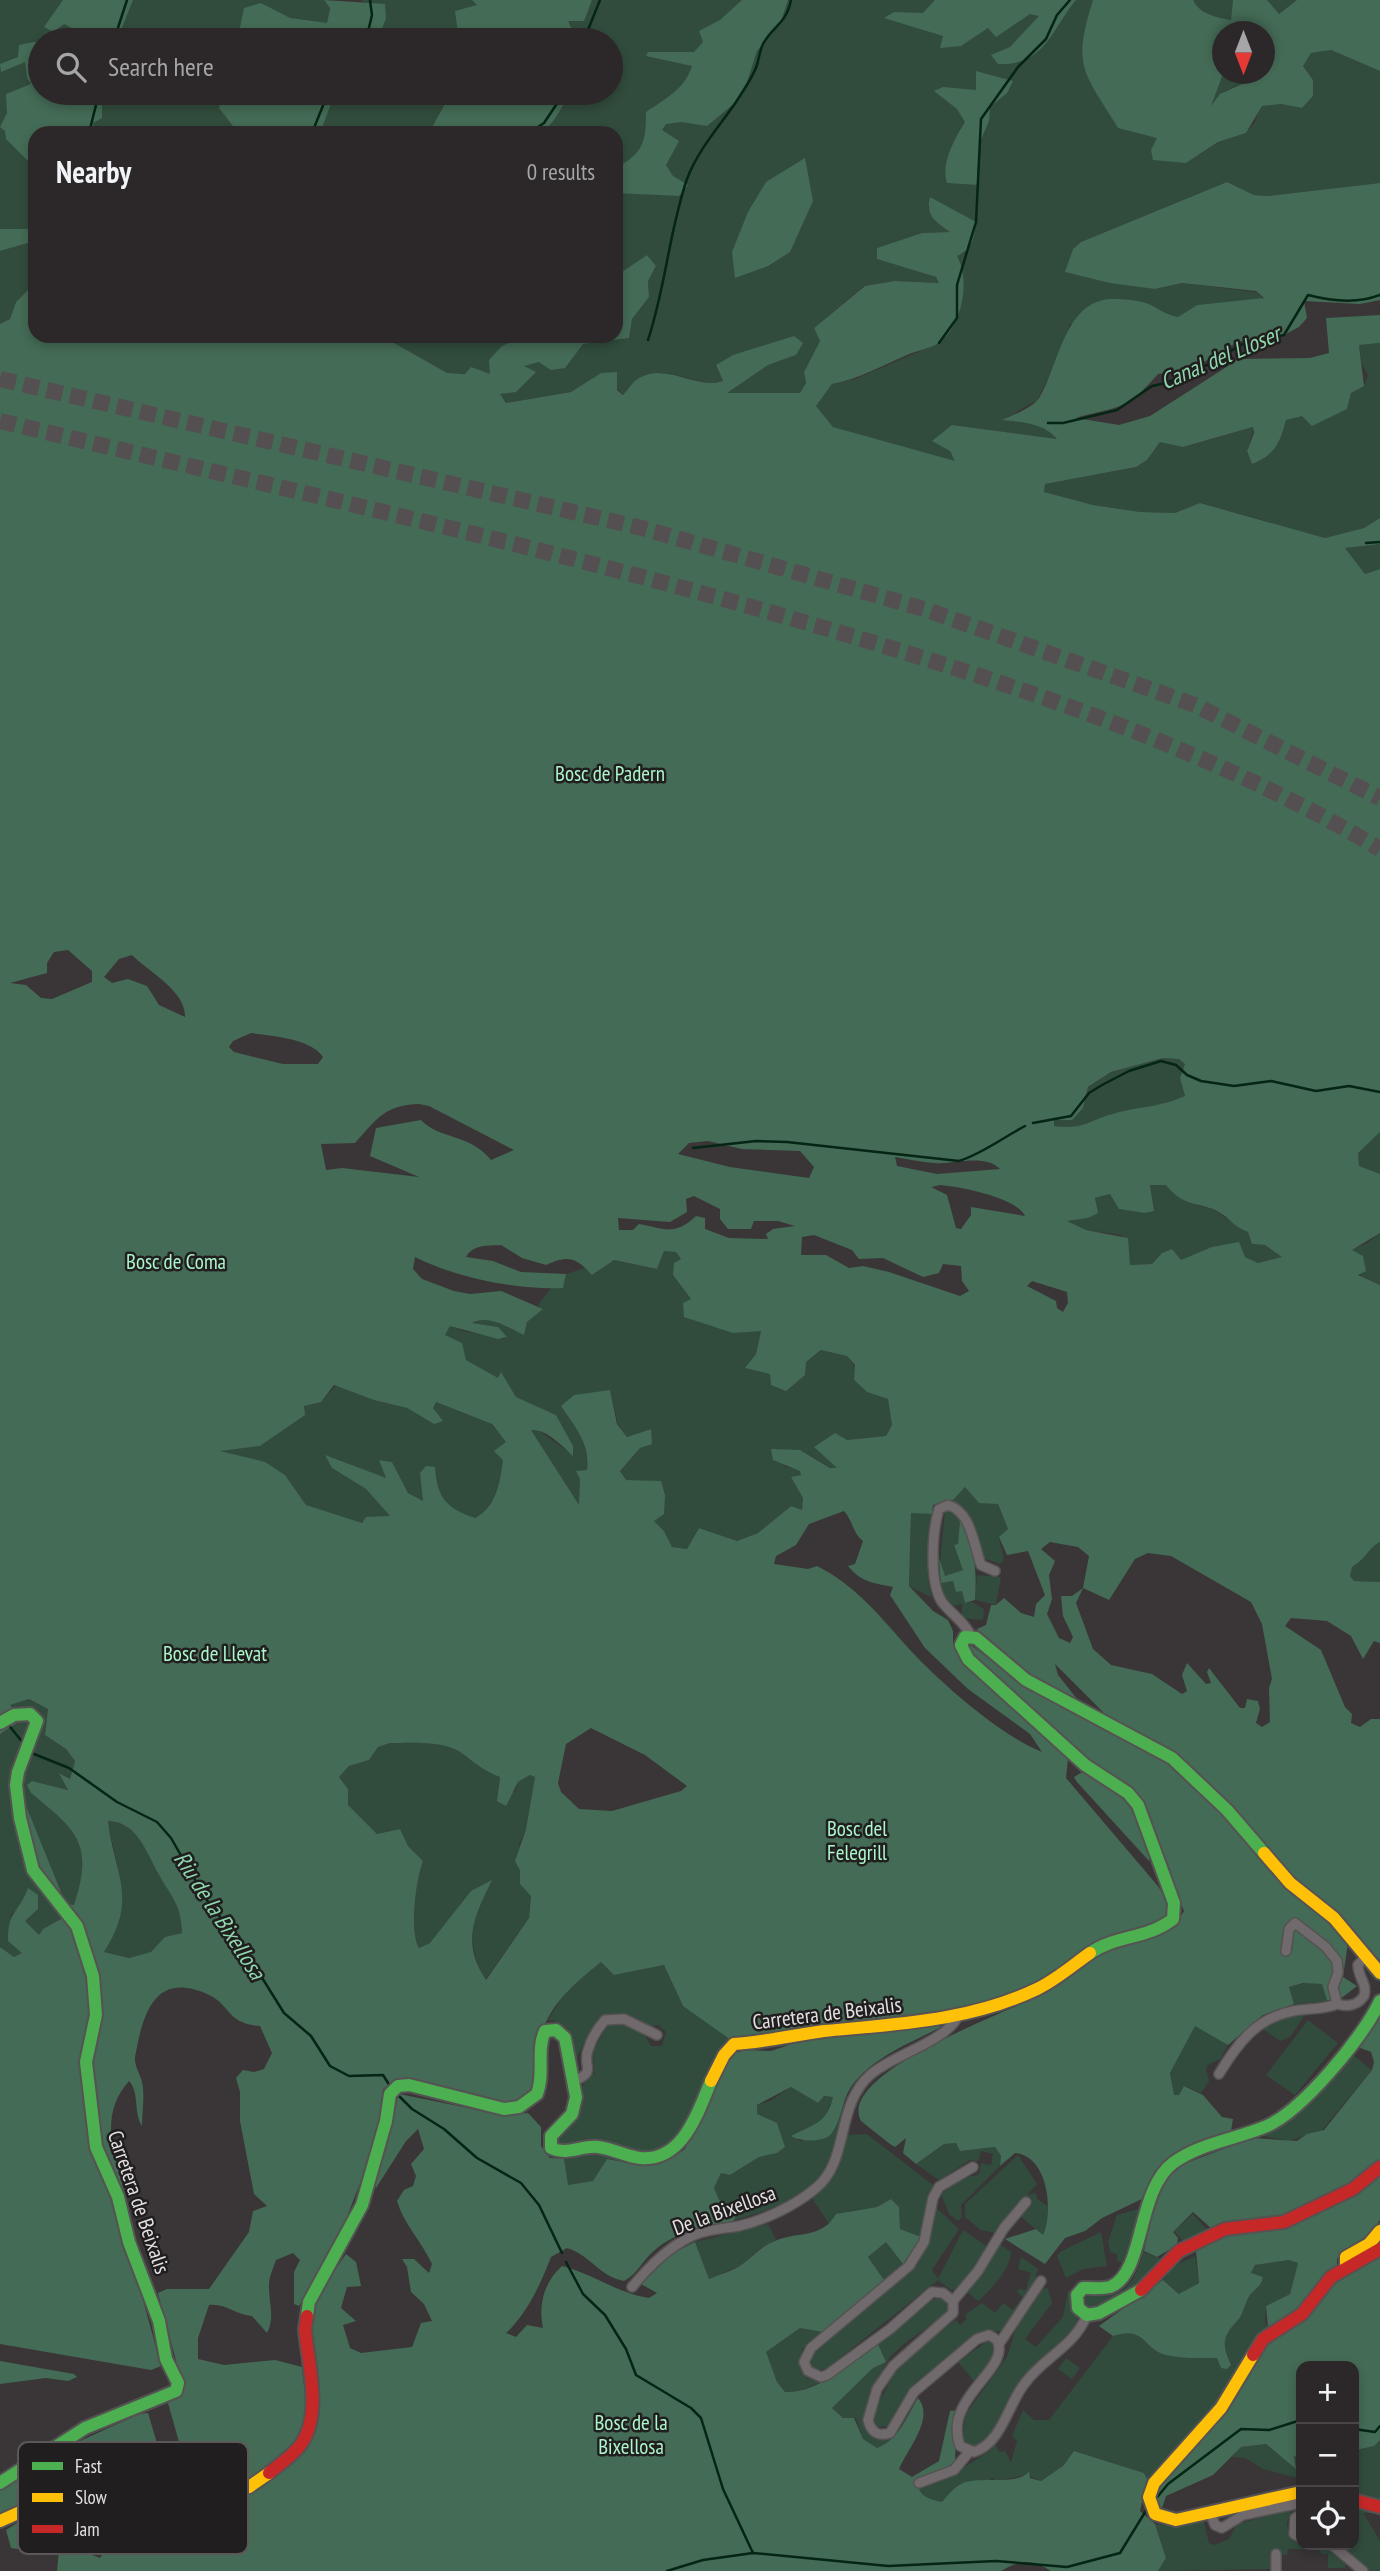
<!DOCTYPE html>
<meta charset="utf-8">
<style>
body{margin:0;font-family:"PT Sans Narrow",sans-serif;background:#383436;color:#f1f3f6}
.controls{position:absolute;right:21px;bottom:21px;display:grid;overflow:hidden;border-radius:14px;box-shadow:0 4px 10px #0003}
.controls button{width:63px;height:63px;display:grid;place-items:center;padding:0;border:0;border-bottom:2px solid #484447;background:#2c282a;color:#f1f3f6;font:35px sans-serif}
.compass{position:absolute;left:1212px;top:21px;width:63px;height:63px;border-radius:50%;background:#2c282a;box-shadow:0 4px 10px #0003;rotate:180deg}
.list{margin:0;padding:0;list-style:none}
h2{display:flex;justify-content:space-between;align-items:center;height:91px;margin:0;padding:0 28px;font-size:30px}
h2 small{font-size:23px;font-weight:400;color:#a6a6a8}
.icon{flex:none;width:38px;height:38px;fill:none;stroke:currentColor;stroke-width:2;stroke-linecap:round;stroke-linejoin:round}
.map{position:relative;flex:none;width:1380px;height:2571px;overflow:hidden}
.search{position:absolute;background:#2c282a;box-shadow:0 4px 10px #0003;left:28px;top:28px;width:595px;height:77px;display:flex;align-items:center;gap:18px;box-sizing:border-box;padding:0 24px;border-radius:38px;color:#a6a6a8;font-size:26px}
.panel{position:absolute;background:#2c282a;box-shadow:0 4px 10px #0003;left:28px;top:126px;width:595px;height:217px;border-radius:21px}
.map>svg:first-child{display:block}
.green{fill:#314c3c;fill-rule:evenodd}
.forest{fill:#446b55;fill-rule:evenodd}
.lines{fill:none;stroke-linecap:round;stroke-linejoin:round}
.stream{stroke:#052515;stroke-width:2.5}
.highway-tunnel{stroke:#545052;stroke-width:16;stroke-dasharray:16 8;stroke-linecap:butt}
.street-casing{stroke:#555253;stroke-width:12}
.fast-casing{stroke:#555253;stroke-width:16}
.slow-casing{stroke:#555253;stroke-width:16}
.jam-casing{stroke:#555253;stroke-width:16}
.street{stroke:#716a6d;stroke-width:9}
.fast{stroke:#4caf50;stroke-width:12}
.slow{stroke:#ffc107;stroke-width:12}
.jam{stroke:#c62828;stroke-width:12}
.labels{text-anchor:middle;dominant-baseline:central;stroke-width:5;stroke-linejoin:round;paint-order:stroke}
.park-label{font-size:21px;fill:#abf6ca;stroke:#211e1f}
.street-label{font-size:21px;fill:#e5e1e3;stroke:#211e1f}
.water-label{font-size:23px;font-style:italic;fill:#8fd8ad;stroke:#211e1f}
.key{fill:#211e1f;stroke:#5c585a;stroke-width:2}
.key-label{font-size:19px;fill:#e5e1e3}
</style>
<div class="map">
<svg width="1380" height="2571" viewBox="0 0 1380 2571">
<rect width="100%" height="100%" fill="#3a3638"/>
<g class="green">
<path d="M 0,0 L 325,0 L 330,6 L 327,23 L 309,35 L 370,6 L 361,0 L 1233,0 L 1230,31 L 1222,32 L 1222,74 L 1260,74 L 1220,94 L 1186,163 L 1219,142 L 1246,133 L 1255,122 L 1261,106 L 1281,104 L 1302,108 L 1313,96 L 1313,80 L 1303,66 L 1311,53 L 1331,50 L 1380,71 L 1380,183 L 1268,196 L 1254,195 L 1227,182 L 1081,242 L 1073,249 L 1066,272 L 1155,289 L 1182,283 L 1256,292 L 1264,299 L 1197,305 L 1178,317 L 1168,316 L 1146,303 L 1070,324 L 1062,351 L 1037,400 L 1004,419 C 1023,423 1043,423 1058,439 L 952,425 L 950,451 L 956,461 L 949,461 L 833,427 L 816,406 L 832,384 L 855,379 L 939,343 L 957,256 L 966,252 L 931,197 L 928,208 L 952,232 L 922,233 L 877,248 L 877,259 L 936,277 L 940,283 L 895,281 L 864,286 L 814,328 L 820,341 L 804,372 L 806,383 L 800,393 L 726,393 L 768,365 L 796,355 L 794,336 L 716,366 L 723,381 C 697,389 665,362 639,378 C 634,382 628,390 624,395 L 601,373 L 571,392 L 507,403 L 499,394 L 535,372 L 522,366 L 539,362 L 583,344 L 629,338 L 632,319 L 649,297 L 648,281 L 656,266 L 647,255 L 622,272 L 616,272 L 616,133 L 35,133 L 35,229 L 0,229 ZM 40,40 L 611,40 L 611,93 L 40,93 Z"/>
<polygon points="1267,0 1297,0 1278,15"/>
<polygon points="35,241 35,283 16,302 10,319 0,324 0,251"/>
<polygon points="382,336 521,336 490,374 447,373"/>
<path d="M 1380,343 L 1380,518 L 1364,528 L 1325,538 L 1201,503 L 1175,513 L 1140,512 L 1093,505 L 1044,493 L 1045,484 L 1136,467 L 1147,460 L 1161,441 L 1184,447 L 1254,427 L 1247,452 L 1252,464 C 1275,455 1280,443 1286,420 L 1364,386 L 1368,375 L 1362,364 L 1359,345 Z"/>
<polygon points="1380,544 1380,569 1365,574 1345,548"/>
<polygon points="1163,1058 1179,1059 1185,1064 1180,1078 1185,1096 1160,1107 1117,1113 1075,1129 1053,1126 1054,1120 1083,1108 1088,1088 1111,1072"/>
<polygon points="1380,1132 1380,1174 1359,1166 1357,1152"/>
<path d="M 1150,1185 L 1166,1185 C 1186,1211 1202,1199 1225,1217 C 1234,1223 1237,1228 1248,1232 L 1252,1244 L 1265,1245 L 1283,1257 L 1258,1263 L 1245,1257 L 1181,1260 L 1172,1249 L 1162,1253 L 1152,1264 L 1129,1265 L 1122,1235 L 1086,1230 L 1066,1221 L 1088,1218 L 1097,1213 L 1095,1198 L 1110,1194 L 1154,1211 Z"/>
<path d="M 1380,1233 L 1380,1285 C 1355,1273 1359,1278 1351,1250 L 1367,1243 Z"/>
<path d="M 664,1250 L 676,1252 L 682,1259 L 673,1275 L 692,1300 L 734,1332 L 761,1330 L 756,1354 L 746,1368 L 806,1362 L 822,1350 L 847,1356 L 855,1367 L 854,1380 L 867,1392 L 888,1399 L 892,1425 L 886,1436 L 847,1440 L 815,1448 L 838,1468 L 831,1468 L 802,1451 L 784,1466 L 800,1470 L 802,1475 L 792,1477 L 803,1498 L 802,1511 L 791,1506 L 758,1533 L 737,1541 L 699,1528 L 687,1549 L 672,1547 L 664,1531 L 654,1521 L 661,1482 L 626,1480 L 620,1471 L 640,1448 L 650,1429 L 627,1437 L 618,1424 L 610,1390 L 597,1393 L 568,1416 C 581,1430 590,1454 586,1473 L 580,1479 L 580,1507 L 531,1430 L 538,1430 L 573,1455 L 556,1415 L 516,1397 L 501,1373 L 498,1379 L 466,1360 L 445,1335 L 450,1325 L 463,1331 L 505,1339 L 497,1327 L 471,1323 C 488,1314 507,1327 524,1334 L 527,1322 L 542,1309 L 538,1305 L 551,1288 L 563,1287 L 566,1274 L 586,1268 L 593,1275 L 613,1260 L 657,1269 Z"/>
<path d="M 336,1385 L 374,1400 L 407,1408 L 434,1424 L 433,1408 L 436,1402 L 490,1423 L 507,1442 C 501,1470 502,1502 475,1518 L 453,1510 L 420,1473 L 424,1502 L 408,1493 L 392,1462 L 380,1460 L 387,1478 L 332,1468 L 366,1489 L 391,1517 L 362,1523 L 339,1517 L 306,1505 L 285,1475 L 216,1451 L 260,1446 L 302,1416 L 303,1406 L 323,1400 Z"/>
<polygon points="965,1487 998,1504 1008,1529 999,1538 1004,1559 1000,1564 981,1557 968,1518 953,1500"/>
<polygon points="945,1511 952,1512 960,1520 958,1545 954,1545 964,1570 939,1578 940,1583 953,1581 962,1590 965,1603 972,1602 984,1609 983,1620 962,1618 962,1604 949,1607 938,1583"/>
<polygon points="911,1512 932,1514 928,1578 931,1597 909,1586"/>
<path d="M 1380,1542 L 1380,1582 L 1353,1581 L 1350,1576 L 1352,1567 C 1366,1558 1368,1548 1380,1542 Z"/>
<polygon points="977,1575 1001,1577 996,1605 975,1600"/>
<path d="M 29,1699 L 48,1709 L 45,1735 L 66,1749 L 75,1761 L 70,1779 L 60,1773 L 68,1790 L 32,1781 L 31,1793 C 77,1831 94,1843 74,1906 L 66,1903 L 27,1808 L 60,1898 L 61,1919 L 43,1929 L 39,1936 L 25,1921 L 21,1906 L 10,1915 L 23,1953 L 14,1957 L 0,1947 L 0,1734 L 19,1723 L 9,1705 Z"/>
<path d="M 390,1743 C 410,1743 446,1740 463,1754 C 476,1764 484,1771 500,1777 L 498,1788 L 515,1792 L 518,1782 L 530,1775 L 535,1777 L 526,1829 L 519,1844 L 520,1870 L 531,1895 L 529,1918 L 485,1980 C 464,1938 472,1921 491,1881 L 430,1943 L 419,1948 C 409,1931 416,1880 423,1861 L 408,1846 L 400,1829 L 377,1834 L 348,1805 L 348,1789 L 339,1777 L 349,1766 L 369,1760 L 378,1747 Z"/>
<path d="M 107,1821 C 137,1822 146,1850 158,1872 C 171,1897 181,1903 182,1933 L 165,1937 L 152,1952 L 129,1958 L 104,1952 C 132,1908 118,1867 107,1821 Z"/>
<path d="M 601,1962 L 614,1975 L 664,1965 L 683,2006 L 732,2039 C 701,2057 690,2155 647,2152 C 627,2151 608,2140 588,2139 C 577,2139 567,2146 557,2145 L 556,2137 L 581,2110 L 583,2085 L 594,2073 L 593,2051 L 608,2024 L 618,2022 L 645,2036 L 651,2046 L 662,2046 L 666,2032 L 658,2025 L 648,2027 C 597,2000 595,2023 573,2065 L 569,2031 L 556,2021 L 548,2020 L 566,1991 Z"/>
<polygon points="1305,1983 1322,1984 1328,2001 1294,2004 1289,1987"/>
<polygon points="1306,2013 1290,2037 1280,2041 1261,2028 1270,2022"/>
<polygon points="1308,2020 1338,2043 1295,2095 1266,2075"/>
<polygon points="1195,2025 1228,2045 1220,2059 1208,2065 1206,2070 1209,2081 1201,2093 1185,2086 1179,2095 1174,2095 1170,2073"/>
<polygon points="1349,2052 1372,2070 1322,2130 1289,2141 1263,2136 1293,2118"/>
<path d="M 791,2087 L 818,2103 L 824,2096 L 834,2097 L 822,2123 L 792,2136 L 800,2141 L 832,2133 L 845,2100 C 840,2119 838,2140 832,2159 C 820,2196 767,2210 733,2221 L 737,2215 L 719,2200 L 714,2188 L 721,2173 L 730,2175 L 759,2157 L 777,2153 L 757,2114 L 757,2105 L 770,2101 Z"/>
<polygon points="867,2134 934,2186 927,2200 921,2237 900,2229 899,2207 891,2199 877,2207 850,2211 830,2225 812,2198 833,2177 847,2135"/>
<polygon points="956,2143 960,2151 995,2147 1001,2156 1000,2166 961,2205 962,2217 958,2221 949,2214 941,2194 959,2180 979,2174 981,2163 991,2165 993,2154 981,2151 978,2161 970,2160 939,2180 916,2164 944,2144"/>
<polygon points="592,2153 606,2154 635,2164 607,2159 594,2181 567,2185 564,2159"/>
<polygon points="1018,2155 1037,2184 1027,2195 1036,2193 1037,2199 1048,2206 1048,2224 1043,2235 1020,2216 1032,2204 1030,2197 1025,2196 995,2233 981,2230 965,2217 965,2204"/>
<polygon points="936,2208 959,2229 932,2270 938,2279 963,2230 988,2247 960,2288 951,2290 938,2280 826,2369 812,2370 811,2355 918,2264 929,2239"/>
<polygon points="1138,2209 1140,2211 1122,2263 1117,2260 1117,2254 1110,2252 1108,2242 1117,2215"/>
<polygon points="1193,2214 1209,2232 1186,2244 1174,2231"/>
<polygon points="768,2224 776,2240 758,2250 742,2265 709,2279 695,2242"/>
<polygon points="1101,2232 1107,2266 1083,2269 1066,2278 1057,2256 1060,2252"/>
<polygon points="886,2242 903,2264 884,2280 868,2257"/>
<path d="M 999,2244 L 1011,2252 C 1010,2269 991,2290 978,2301 L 968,2292 Z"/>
<path d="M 1143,2252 L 1162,2259 L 1149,2276 L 1095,2309 L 1086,2306 L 1086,2297 C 1094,2293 1100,2297 1109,2296 C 1131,2291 1138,2272 1143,2252 Z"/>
<polygon points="1195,2256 1199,2282 1181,2295 1163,2280 1174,2266"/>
<polygon points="1021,2257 1038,2269 1033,2285 1005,2330 978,2334 915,2383 890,2426 877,2427 873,2414 896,2370 912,2352 956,2320 960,2325 967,2319 965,2315 982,2303 995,2313 1003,2303 1013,2310 1023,2297 1017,2292 1019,2289 1026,2290 1031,2273 1018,2269"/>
<path d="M 1289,2260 L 1298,2263 L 1290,2294 L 1266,2306 L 1265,2322 L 1268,2327 L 1245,2356 L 1221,2399 L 1147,2479 L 1144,2473 L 1074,2451 L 1063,2466 L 1041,2481 L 1027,2475 L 995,2481 L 993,2478 C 969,2490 964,2474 942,2503 C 928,2499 918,2496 917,2480 L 919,2487 L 953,2474 L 990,2451 L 995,2444 L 999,2452 L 1005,2451 L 1011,2462 L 1017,2441 L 1012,2436 L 1023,2410 L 1034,2420 L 1049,2420 L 1113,2336 L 1125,2332 L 1138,2335 L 1153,2347 L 1217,2358 L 1231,2365 C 1221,2343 1223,2336 1238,2320 C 1243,2315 1245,2302 1250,2295 C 1256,2288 1261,2287 1263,2277 L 1251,2273 L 1255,2265 Z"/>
<path d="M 1048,2288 L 1052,2303 L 1025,2339 L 1036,2347 L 1063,2317 L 1068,2291 L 1073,2291 L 1078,2325 C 1057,2352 1028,2368 1010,2398 C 1001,2413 991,2448 970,2448 L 962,2441 L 966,2414 L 1007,2357 L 1017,2325 L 1042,2289 Z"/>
<path d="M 943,2297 L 949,2304 L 946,2314 C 929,2327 908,2339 893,2354 C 882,2366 864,2408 864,2425 L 872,2436 L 887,2439 L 898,2431 L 888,2444 L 877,2448 L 863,2439 L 856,2418 L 843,2418 L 832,2408 L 873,2368 L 886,2362 L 878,2344 L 931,2300 Z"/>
<polygon points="800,2328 823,2332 802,2349 800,2364 806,2378 821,2382 797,2392 785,2392 778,2384 765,2352"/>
<polygon points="988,2341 995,2347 995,2358 974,2381 958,2362"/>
<polygon points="1066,2358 1080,2368 1072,2379 1058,2369"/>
<polygon points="1380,2440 1380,2501 1354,2495 1356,2450 1374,2446"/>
<polygon points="1266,2444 1296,2468 1294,2455 1301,2458 1301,2479 1263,2469 1245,2458 1232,2457 1240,2447"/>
<polygon points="1354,2504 1380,2510 1380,2513 1363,2513 1380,2541 1380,2571 1370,2571 1338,2545 1354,2545"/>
<polygon points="1300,2508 1291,2512 1287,2523 1289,2537 1301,2545 1324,2545 1345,2562 1345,2568 1328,2568 1328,2554 1321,2554 1320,2549 1288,2549 1287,2555 1269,2552 1272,2569 1158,2571 1166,2558 1155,2524 1174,2526 1203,2519 1209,2543 1214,2545 1229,2539 1237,2524"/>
</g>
<g class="forest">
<polygon points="63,0 133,0 117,40 82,40 74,29 64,24 54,32 44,27"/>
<polygon points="324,0 385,4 386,18 378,40 234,40 238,37 244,8 261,3 290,18 327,23 330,8"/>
<polygon points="472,0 592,0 584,21 568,21 577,40 459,40 455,11 477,5"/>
<path d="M 742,0 L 788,0 L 781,21 L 757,51 L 747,82 L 736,102 L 707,126 L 681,122 L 666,124 L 662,130 L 679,141 L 666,165 L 673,176 L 688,185 L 679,196 L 616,193 L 616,168 C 643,153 646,143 646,112 C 665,99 685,89 692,66 L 646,56 L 648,52 L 694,52 L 703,42 L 699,31 L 720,20 Z"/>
<path d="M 935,0 L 1076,0 C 1051,30 1045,66 998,64 L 991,55 L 1010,47 L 1039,16 L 1030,14 L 996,37 L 988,28 L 961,46 L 940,48 L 943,36 L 884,18 L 894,12 L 923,13 Z"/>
<path d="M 1093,0 L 1193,0 C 1199,14 1218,18 1231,20 L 1233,0 L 1267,0 L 1279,14 L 1297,0 L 1380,0 L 1380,71 L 1331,50 L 1311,53 L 1303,66 L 1313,80 L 1313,96 L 1302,108 L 1281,104 L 1262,106 L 1246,133 L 1218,142 L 1186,163 L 1153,160 L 1151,150 L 1157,138 L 1118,128 C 1083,71 1072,67 1093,0 ZM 1222,32 L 1264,32 L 1270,62 L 1264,74 L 1220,94 L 1211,106 L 1223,74 Z"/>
<polygon points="34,42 40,44 40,93 102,93 102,118 93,123 95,133 35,133 35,142 31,144 35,149 35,168 6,139 5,131 0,127 7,113 6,94 31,84 27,78 25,62 1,72 0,64 18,57 19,45"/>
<path d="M 976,71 L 1013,81 L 1007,93 L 990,107 L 989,121 L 980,142 L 979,185 L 947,183 C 941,163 954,140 965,122 L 957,109 L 934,91 L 943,87 L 976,90 Z"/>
<polygon points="222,93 340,93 331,104 320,133 222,133 233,126 219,108"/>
<path d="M 451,93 L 571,93 C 560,107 556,124 540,133 L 429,133 Z"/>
<polygon points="805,158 813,201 790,252 768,266 735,278 732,252 748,212 766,182"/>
<path d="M 1227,182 L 1254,195 L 1268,196 L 1380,183 L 1380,300 L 1360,304 L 1304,301 L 1307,318 L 1299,327 L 1271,342 L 1239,341 L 1208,360 L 1177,372 L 1158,374 C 1124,413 1120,405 1076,418 L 1119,425 L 1150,416 L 1239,359 L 1310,358 L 1329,353 L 1326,318 L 1380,315 L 1380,343 L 1359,345 L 1364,386 L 1351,393 L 1347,409 L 1312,426 L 1302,416 L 1286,420 C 1280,443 1275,455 1252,464 L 1247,451 L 1254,433 L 1253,427 L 1183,447 L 1160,442 L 1147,460 L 1136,467 L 1045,484 L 1044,492 L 1093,505 L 1140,512 L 1175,513 L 1200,503 L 1325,538 L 1364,528 L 1380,518 L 1380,544 L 1345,548 L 1365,574 L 1380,569 L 1380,1132 L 1358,1153 L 1359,1166 L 1380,1174 L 1380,1233 L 1352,1250 L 1363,1256 L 1366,1271 L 1358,1275 L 1380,1285 L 1380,1542 C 1368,1548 1367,1558 1352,1567 L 1350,1576 L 1354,1581 L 1380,1582 L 1380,1643 L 1374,1641 L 1363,1659 L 1351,1636 L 1327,1621 L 1291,1618 L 1285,1626 L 1321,1650 L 1345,1707 L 1352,1714 L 1351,1723 L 1360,1727 L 1371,1719 L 1380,1719 L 1380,1960 L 1295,1881 L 1169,1751 L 1106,1715 L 1055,1664 L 1058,1675 L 1077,1699 L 1074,1700 C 1037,1680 1004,1662 977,1629 L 986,1625 L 991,1605 L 996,1605 L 1004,1598 L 1021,1613 L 1034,1617 L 1036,1604 L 1045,1595 L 1028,1551 L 1007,1555 L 999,1537 L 1008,1529 L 998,1504 L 979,1503 L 965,1487 L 953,1500 L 933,1505 L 932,1514 L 911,1513 L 909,1586 L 933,1611 L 948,1620 L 953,1631 L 953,1643 L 962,1663 L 1068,1759 L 1066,1778 L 1157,1885 L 1166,1898 L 1170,1914 L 1161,1924 L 1107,1937 L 1029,1987 L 974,2008 L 820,2026 L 731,2040 L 683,2006 L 664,1965 L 614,1975 L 601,1962 C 574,1984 549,2004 540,2039 C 534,2061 539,2079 526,2098 C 484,2111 437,2082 395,2080 L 383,2089 L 376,2142 L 343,2227 L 299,2306 L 294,2304 L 294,2272 L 300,2260 L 293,2253 L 276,2260 C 273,2269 268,2279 269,2288 C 269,2304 275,2318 267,2333 L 252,2316 C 236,2315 225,2303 209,2305 L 198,2338 L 198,2359 L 224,2365 L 275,2360 L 302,2367 C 303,2382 307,2400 305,2416 C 301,2445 258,2485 230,2490 C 218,2492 204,2491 192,2488 L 168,2403 L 182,2383 L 158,2293 L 167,2289 L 209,2289 L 249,2232 L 253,2211 L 267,2206 L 254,2194 L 240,2121 L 240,2092 L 236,2078 L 243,2070 L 254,2072 L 264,2069 L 272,2053 L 260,2026 C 226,2024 231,2004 207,1994 C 154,1971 143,2014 135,2057 C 134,2065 140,2074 142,2082 C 145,2096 142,2112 142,2126 C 133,2112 140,2093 129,2081 C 116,2096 111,2110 111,2130 L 133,2233 L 121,2243 L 143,2300 L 161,2366 L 151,2370 L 0,2344 L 0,1947 L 14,1957 L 22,1953 L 8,1941 C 8,1909 18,1915 28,1888 L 38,1895 L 38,1909 L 25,1921 L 39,1935 L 43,1929 L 61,1919 L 60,1898 L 35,1865 L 23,1808 L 27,1808 L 66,1904 L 74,1905 C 94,1843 77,1831 31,1793 L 27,1785 L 32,1781 L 68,1790 L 59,1773 L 70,1779 L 75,1761 L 66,1749 L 45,1735 L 48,1709 L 29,1699 L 10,1705 L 22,1720 L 0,1734 L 0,324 L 10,319 L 16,302 L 35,283 L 35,336 L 382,336 L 447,373 L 465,374 L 471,367 L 490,374 L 489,360 L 501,347 L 521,336 L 616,336 L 616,272 L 622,272 L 647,255 L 656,266 L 648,281 L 649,297 L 632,319 L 629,338 L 583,344 L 565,368 L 551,370 L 539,362 L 524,366 L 536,372 L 516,392 L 500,394 L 506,403 L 571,392 L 601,373 L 617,372 L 617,390 L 623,395 C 628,390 633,381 639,378 C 665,362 697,390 723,381 L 716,365 L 733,355 L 794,336 L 803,343 L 796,355 L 768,365 L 727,393 L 800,393 L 806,383 L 804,372 L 820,341 L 814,328 L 865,286 L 895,281 L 939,283 L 936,277 L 877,259 L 877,248 L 922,233 L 950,232 C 936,222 925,216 930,197 L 976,222 C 974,238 973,249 957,256 C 971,281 962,328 937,344 C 928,349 916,351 907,355 C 881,366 859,379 832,384 L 816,406 L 833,427 L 955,461 L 950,451 L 932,441 L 952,425 L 1057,439 C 1044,423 1021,422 1002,420 C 1014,414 1031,409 1039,398 C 1059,366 1064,301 1111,299 C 1122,299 1139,300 1149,304 C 1159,309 1166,315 1178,317 L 1197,305 L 1264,298 L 1256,291 L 1182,283 L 1155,289 L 1110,283 L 1065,272 L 1073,249 L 1081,242 ZM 68,950 L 92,971 L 92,982 L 52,999 L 41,998 L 26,985 L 10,983 L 47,973 L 47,963 L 54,952 ZM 132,955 C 149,972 186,991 185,1017 L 159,1005 L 147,986 L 128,979 L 112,983 L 104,977 L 119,959 ZM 251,1033 C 271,1036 311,1038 323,1057 L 318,1064 L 283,1064 L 234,1052 L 229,1047 L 233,1041 ZM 1163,1058 L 1179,1059 L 1185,1064 L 1180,1078 L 1185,1096 C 1157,1108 1142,1106 1116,1113 C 1088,1120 1086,1130 1054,1126 L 1054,1120 L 1072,1120 L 1083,1108 L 1088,1087 L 1111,1072 ZM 419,1104 L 429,1106 L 514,1150 L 491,1160 C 469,1133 440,1140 421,1120 L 376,1128 L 370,1156 L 419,1177 L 342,1168 L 326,1170 L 321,1144 L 355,1143 C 377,1119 384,1105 419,1104 ZM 708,1141 L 742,1149 L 800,1151 L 814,1167 L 809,1178 L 730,1167 L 678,1154 L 689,1143 ZM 895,1157 C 908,1159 921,1162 934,1163 C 954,1165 984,1153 1000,1169 L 937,1174 L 897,1166 ZM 941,1185 C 960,1187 1016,1197 1025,1216 L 971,1207 L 971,1215 L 961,1229 L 956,1228 L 947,1195 L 931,1187 ZM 1150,1185 L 1166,1185 C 1186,1211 1202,1199 1225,1216 C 1233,1223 1237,1228 1248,1232 L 1252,1244 L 1265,1245 L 1282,1257 L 1258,1263 L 1245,1257 L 1239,1242 L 1212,1247 L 1181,1260 L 1172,1249 L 1162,1253 L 1152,1264 L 1130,1265 L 1128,1238 L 1086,1230 L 1067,1221 L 1088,1218 L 1098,1213 L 1095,1198 L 1110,1194 L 1119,1209 L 1145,1213 L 1154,1211 ZM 694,1196 L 720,1209 L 720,1219 L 728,1229 L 751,1229 L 754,1221 L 778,1221 L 795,1226 L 773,1229 L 766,1234 L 768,1239 L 729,1238 L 705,1229 L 705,1218 L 696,1216 C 674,1237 663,1228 639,1224 L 633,1230 L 619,1230 L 618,1218 L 670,1222 L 687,1212 L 686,1199 ZM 814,1235 L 852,1250 L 859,1259 L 883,1258 L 923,1277 L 939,1273 L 943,1264 L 961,1266 L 962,1281 L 969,1291 L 960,1296 L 889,1272 L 863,1266 L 849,1268 L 826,1255 L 801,1255 L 802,1237 ZM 501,1245 L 522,1258 L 546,1265 C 568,1255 576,1257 592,1275 L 614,1260 L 657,1269 L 664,1251 L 676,1252 L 681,1259 L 674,1263 L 673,1275 L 691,1299 L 683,1303 L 684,1317 L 733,1333 L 761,1331 L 756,1354 L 745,1368 L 770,1374 L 771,1385 L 786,1391 L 805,1375 L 806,1362 L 821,1350 L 847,1356 L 855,1365 L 854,1380 L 867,1392 L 888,1399 L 892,1425 L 886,1436 L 847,1440 L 835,1433 L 814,1447 L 837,1468 L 830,1468 L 800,1450 L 771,1449 L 773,1460 L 800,1471 L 801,1475 L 791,1477 L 803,1498 L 802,1510 L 791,1506 L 758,1533 L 737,1541 L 699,1528 L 687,1549 L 672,1547 L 664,1531 L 654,1521 L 664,1514 L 665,1495 L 661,1481 L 626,1480 L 620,1471 L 640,1448 L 652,1444 L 651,1429 L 627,1437 L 617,1424 L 610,1390 L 574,1395 L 561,1406 C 575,1427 590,1443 587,1470 L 576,1471 L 580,1479 L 579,1505 L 531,1430 C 547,1429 562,1446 573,1456 L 573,1446 L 556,1415 L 516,1397 L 501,1372 L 498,1378 L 466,1360 L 462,1343 L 445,1335 L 450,1326 L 498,1339 L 507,1337 L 498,1327 L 472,1323 C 488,1314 509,1328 524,1335 L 527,1322 L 543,1309 L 501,1291 L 470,1294 L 454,1291 L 422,1279 L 413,1269 L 415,1257 C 457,1278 516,1290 563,1288 L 566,1274 L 521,1272 L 493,1261 L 466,1257 C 473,1244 488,1246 501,1245 ZM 1032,1281 L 1067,1292 L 1068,1303 L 1063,1312 L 1057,1308 L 1056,1301 L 1027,1286 ZM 334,1385 L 374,1400 L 407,1408 L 434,1424 L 443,1421 L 433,1408 L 436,1402 L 492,1424 L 506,1442 L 494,1451 L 503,1460 C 500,1482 497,1506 475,1518 C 446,1508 437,1498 435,1467 L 426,1466 L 420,1473 L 423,1501 L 408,1493 L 392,1462 L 379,1460 L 386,1478 L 325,1455 L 332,1468 L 366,1489 L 390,1516 L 366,1517 L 362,1523 L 306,1505 L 285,1475 L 265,1462 L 220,1451 L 260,1446 L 305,1415 L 304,1406 L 321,1402 ZM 844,1511 C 853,1521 852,1532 863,1541 L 855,1564 L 848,1566 C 861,1582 873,1583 893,1587 L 890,1595 L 925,1648 L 968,1689 L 1030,1734 L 1042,1752 C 1001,1736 942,1684 911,1651 C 882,1619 857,1586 817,1566 L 808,1569 L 774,1564 L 776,1556 L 796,1545 L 809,1524 ZM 1050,1542 L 1078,1547 L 1089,1556 L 1083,1588 L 1072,1596 L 1061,1596 L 1063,1616 L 1073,1637 L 1070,1643 L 1059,1638 L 1047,1614 L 1052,1599 L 1049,1575 L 1055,1561 L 1041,1549 ZM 1148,1553 L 1171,1556 L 1251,1602 L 1262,1624 L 1272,1679 L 1269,1688 L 1270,1722 L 1262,1727 L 1256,1723 L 1260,1709 L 1258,1701 L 1247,1699 L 1245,1708 L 1240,1708 L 1209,1668 L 1207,1672 L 1211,1683 L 1206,1684 L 1187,1663 L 1182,1675 L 1187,1691 L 1182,1694 L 1152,1674 L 1111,1665 L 1093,1649 L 1076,1603 L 1083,1588 L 1109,1600 L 1135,1559 ZM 591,1728 L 645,1755 L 687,1786 L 681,1791 L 612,1811 L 579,1809 L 561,1792 L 558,1783 L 566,1744 ZM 390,1743 C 410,1743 446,1740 463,1754 C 476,1764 484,1771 500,1777 L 497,1801 L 506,1806 L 518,1782 L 530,1775 L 535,1777 L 526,1829 L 515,1861 L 520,1870 L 520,1884 L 531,1896 L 529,1918 L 486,1980 C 461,1942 474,1917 492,1880 L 471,1891 L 430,1943 L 419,1948 C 409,1931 416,1880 423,1861 L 408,1846 L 400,1829 L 377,1834 L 348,1805 L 348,1789 L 339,1777 L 349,1766 L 369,1760 L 378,1747 ZM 108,1821 C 137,1822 146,1851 158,1873 C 171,1897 181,1903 182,1933 L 165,1937 L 151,1952 L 129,1958 L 104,1952 C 139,1898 114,1874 108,1821 Z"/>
<polygon points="0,229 35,229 35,241 0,251"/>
<path d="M 960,1520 C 975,1546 977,1571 975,1600 L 965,1603 L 962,1591 L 956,1592 L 953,1581 L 941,1583 L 939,1558 L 945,1576 L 963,1570 L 954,1545 L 958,1544 Z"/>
<path d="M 969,1644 L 1011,1674 L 1159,1755 L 1182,1772 L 1323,1914 L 1348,1943 L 1343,1977 L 1357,1986 L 1339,2000 L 1327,2000 L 1322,1984 L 1303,1983 L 1289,1987 L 1294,2004 L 1263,2015 L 1228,2045 L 1195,2026 L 1170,2073 L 1174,2095 L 1179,2095 L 1184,2086 L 1203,2095 L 1222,2117 L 1233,2119 L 1230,2137 L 1179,2156 L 1144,2198 L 1102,2218 L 1085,2231 L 1065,2238 L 1045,2264 L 1005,2239 L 1036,2229 L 1043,2235 C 1054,2211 1048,2156 1015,2153 L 1000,2166 L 1001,2156 L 995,2147 L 960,2151 L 956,2143 L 944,2144 L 916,2164 L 903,2153 L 906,2138 L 895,2147 L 890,2144 L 861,2121 C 837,2075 996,2017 1027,2001 C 1057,1986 1082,1962 1112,1947 C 1143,1933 1164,1947 1184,1911 L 1144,1809 L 1044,1722 L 969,1650 ZM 1293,1921 L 1307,1934 L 1294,1929 L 1292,1952 L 1281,1948 L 1284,1929 Z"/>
<path d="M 1084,1771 C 1115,1782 1154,1827 1149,1861 L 1077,1782 L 1074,1777 Z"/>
<path d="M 1380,2013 L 1380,2162 L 1346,2189 L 1278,2218 L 1212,2229 L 1193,2212 L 1173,2232 L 1178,2238 L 1177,2245 L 1157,2257 L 1144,2251 C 1151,2222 1153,2188 1176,2167 L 1252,2138 L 1297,2141 L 1307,2134 L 1324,2130 L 1372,2070 L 1374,2062 L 1371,2052 L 1355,2046 Z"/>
<path d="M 937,2025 L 941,2027 C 910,2043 871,2058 851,2087 C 842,2100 841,2121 832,2133 C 824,2143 801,2142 791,2136 C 813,2124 827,2124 833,2097 L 824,2096 L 818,2103 L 791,2087 L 757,2105 L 757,2114 L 777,2123 L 785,2147 L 777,2153 L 759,2157 L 730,2175 L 721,2173 L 714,2188 L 719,2200 L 734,2206 L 737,2215 L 733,2221 C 707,2227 676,2231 655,2250 C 642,2260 639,2273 624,2281 C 597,2275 592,2256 567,2248 L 551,2257 C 541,2283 527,2314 506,2333 L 516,2337 L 527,2325 L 543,2328 C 538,2305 544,2282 562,2266 C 593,2274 617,2293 649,2298 L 657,2293 L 641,2284 L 673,2253 L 695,2242 L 709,2279 C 720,2274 734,2271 744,2263 C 754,2255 762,2246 775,2241 C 798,2231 822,2239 836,2214 L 877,2207 L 891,2199 L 899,2207 L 900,2229 L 921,2237 L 903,2264 L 886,2242 L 868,2257 L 884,2280 L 823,2332 L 800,2328 L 766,2352 L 777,2382 L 785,2392 C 816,2394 853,2362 878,2344 L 886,2362 L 873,2368 L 832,2408 L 843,2418 L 854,2418 L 863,2439 L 877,2448 C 899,2440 906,2417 918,2398 C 935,2418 908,2448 899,2469 L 912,2477 L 939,2461 L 950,2411 L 957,2410 L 955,2461 L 945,2470 L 917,2480 C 918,2496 928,2499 942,2502 C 948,2495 953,2488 963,2483 C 979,2476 1020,2486 1029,2471 L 1030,2478 L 1041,2481 L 1063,2466 L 1074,2451 L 1144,2473 L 1147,2479 L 1140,2511 L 1155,2524 L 1166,2558 L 1158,2571 L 1051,2571 C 1032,2559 1021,2559 1001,2571 L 57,2571 L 59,2551 L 69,2546 L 100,2558 L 108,2546 L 109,2536 L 99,2542 C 64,2522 45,2555 11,2548 L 6,2530 L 42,2507 L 70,2499 L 211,2503 L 246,2494 L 292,2461 L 311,2441 L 317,2422 L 311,2334 L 313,2308 L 320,2291 L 346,2254 L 356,2262 L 361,2286 L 347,2287 L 341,2308 L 356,2321 L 343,2325 L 350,2348 L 361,2353 L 412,2347 L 421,2323 L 432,2321 L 424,2304 L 411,2292 L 407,2267 L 402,2259 L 414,2259 L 429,2273 L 432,2264 C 422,2242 403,2223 397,2201 L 404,2190 L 413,2186 L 416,2176 L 411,2164 L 424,2149 L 418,2129 L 406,2141 L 376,2188 L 373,2181 L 399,2094 L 503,2115 L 528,2113 L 541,2127 L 541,2146 L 550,2158 L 564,2159 L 568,2185 L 593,2181 L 607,2159 C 637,2165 661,2169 685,2149 L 732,2054 L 746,2050 L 771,2051 L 809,2038 Z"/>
<path d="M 1380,2172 L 1380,2220 L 1368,2238 L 1337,2258 L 1337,2265 L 1294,2315 L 1268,2327 L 1266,2306 L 1290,2294 L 1298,2263 L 1289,2260 L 1255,2265 L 1251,2273 L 1263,2277 C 1261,2287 1256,2288 1250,2295 C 1245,2302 1243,2315 1238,2320 C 1223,2336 1221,2343 1231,2365 L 1227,2369 L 1221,2368 L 1217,2358 C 1201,2358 1182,2359 1166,2355 C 1143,2349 1145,2325 1113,2336 L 1099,2326 L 1163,2280 L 1179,2294 L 1199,2283 L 1196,2251 L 1228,2234 L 1309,2218 L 1348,2199 Z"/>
<polygon points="1380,2254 1380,2440 1374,2446 1356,2450 1354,2471 1354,2366 1301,2366 1301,2458 1294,2456 1296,2469 1266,2444 1241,2447 1213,2475 1166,2496 1162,2508 1158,2506 1155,2495 1164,2480 1271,2338 1337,2278"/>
<polygon points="0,2361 74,2374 77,2377 68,2381 46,2378 0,2384"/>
<polygon points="148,2413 170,2487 65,2487 44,2492 0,2514 0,2490 56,2452 139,2414"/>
</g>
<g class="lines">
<g class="stream">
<polyline points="114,40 127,0"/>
<polyline points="366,40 372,15 370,0"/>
<polyline points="584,40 600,0"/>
<polyline points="89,133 99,93"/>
<polyline points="312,133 328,93"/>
<polyline points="529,133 544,123 564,93"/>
<path d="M 648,340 C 666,286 669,231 687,179 C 698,150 719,127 736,102 C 743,91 753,77 757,65 C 759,58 760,50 763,44 C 773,25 786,25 791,0"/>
<polyline points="939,343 957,318 957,285 976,222 981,119 1018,67 1046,39 1057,15 1070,0"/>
<path d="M 1048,423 L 1063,423 L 1117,410 L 1152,386 L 1166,383 L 1216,361 L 1240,345 L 1284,335 L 1308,295 C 1331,301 1357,304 1380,295"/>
<polyline points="1366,543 1380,542"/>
<polyline points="1033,1123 1071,1116 1089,1093 1102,1085 1129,1071 1161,1061 1176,1065 1187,1075 1201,1081 1234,1086 1271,1081 1316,1091 1349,1086 1380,1092"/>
<path d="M 693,1148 L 756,1141 L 787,1142 L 959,1161 C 982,1154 1004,1137 1025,1126"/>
<polyline points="7,1723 24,1744"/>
<polyline points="29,1752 69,1768 117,1802 157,1822 171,1838 206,1899 241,1944 284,2013 311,2036 330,2066 349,2076 383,2075 390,2086"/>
<polyline points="396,2093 412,2109 444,2129 477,2158 521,2183 539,2205 562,2253"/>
<polyline points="566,2262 583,2294 605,2315 626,2349 636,2375 691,2408 701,2418 723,2489 753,2553"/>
<polyline points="1354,2429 1375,2432 1380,2426"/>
<polyline points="1154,2501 1168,2484 1241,2429 1269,2430 1301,2420"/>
<polyline points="667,2571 703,2560 753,2553 888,2566 996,2561 1067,2567 1120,2553 1147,2509"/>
</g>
<g class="highway-tunnel">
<polyline points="0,379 642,528 924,609 1195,705 1380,798"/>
<path d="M 0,421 C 283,489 568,551 848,635 C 1031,690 1215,751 1380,849"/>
</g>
<g class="street-casing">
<g id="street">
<path d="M 971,1636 C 965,1622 951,1614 942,1602 C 929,1582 932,1532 939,1509 L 948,1505 C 971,1511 974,1546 981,1565 L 995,1571"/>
<path d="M 1286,1951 L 1289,1929 L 1295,1923 L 1326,1947 L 1337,1961 L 1338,1973 L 1333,1987 L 1337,2004 C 1348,2007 1357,2006 1364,1996 C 1368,1984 1358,1978 1358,1965 L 1367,1955"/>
<path d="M 1219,2074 C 1237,2044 1256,2018 1293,2011 C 1308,2008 1323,2010 1337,2004"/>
<path d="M 573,2081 C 598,2072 582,2067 588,2050 C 591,2040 598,2028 605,2020 L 624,2019 L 657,2035"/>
<path d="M 973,2167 L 939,2187 L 933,2198 L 924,2242 L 909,2266 L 811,2348 L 804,2362 L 808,2371 L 821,2377 L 827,2375 L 890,2329 L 932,2292 L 943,2293 L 953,2301 L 953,2313 L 893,2366 L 877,2389 L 868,2420 C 871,2432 878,2437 890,2433 L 914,2392 L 977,2339 L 989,2335 L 997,2340 C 1012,2370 942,2397 960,2446 L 974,2452 C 1002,2443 1008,2404 1025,2383 C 1044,2357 1074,2347 1087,2315"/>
<path d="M 632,2287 C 649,2267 667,2248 692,2236 C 707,2229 723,2229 739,2226 C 765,2220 796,2205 816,2188 C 850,2160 835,2106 870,2075 C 892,2055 946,2042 958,2016"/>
<polyline points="953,2301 978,2271 1004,2228 1026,2202"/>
<polyline points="999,2344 1041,2281"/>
<polyline points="919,2483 954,2470 969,2452"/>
<polyline points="1210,2512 1215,2525 1222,2528 1243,2515 1301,2503"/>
<polyline points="1301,2514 1295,2518 1294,2534 1301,2538"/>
<polyline points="1332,2545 1363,2571"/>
<polyline points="1276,2554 1276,2571"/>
</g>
</g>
<g class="fast-casing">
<g id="fast">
<polyline points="0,1723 14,1715 30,1714 37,1721 18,1772 16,1785 20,1818 33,1870 77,1926 93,1976 96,2015 86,2062 96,2147 118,2197 129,2242 159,2321 166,2359 178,2383 176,2391 85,2428 0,2483"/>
<path d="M 1090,1953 C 1116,1935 1148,1939 1173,1919 L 1174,1903 L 1138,1805 L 1128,1793 L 1085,1765 L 968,1659 L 961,1645 L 965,1637 L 976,1638 L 1026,1680 L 1172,1758 L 1227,1810 L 1264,1853"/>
<path d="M 1141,2290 L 1099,2313 L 1087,2315 L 1078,2308 L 1077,2295 L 1083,2288 C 1091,2288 1102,2289 1110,2287 C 1145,2274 1136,2191 1173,2163 C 1200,2143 1237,2139 1267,2126 C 1303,2110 1364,2036 1380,2001"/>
<path d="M 307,2316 L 309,2302 L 362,2205 L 386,2121 L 390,2094 L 398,2086 L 409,2085 L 504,2109 L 519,2107 L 537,2094 C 545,2074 536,2050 545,2031 L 556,2030 L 565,2038 L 576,2097 L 572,2114 L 551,2136 L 551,2148 C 567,2156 582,2145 598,2147 C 613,2149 626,2156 640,2158 C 683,2162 698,2112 711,2081"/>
</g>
</g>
<g class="slow-casing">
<g id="slow">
<polyline points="1264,1853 1290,1883 1334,1918 1380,1973"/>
<path d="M 711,2081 L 724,2055 L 734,2044 C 766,2042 793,2035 824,2031 C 897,2024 970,2021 1037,1989 C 1056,1980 1073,1965 1090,1953"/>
<polyline points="1346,2267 1346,2257 1369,2244 1380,2231"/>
<polyline points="1253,2355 1221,2408 1154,2483 1149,2497 1155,2514 1176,2520 1301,2492"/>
<polyline points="0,2521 65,2492 223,2496 249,2487 269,2473"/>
</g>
</g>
<g class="jam-casing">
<g id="jam">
<polyline points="1141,2290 1179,2251 1225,2229 1284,2222 1353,2189 1380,2167"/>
<polyline points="1253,2355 1263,2339 1302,2314 1331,2277 1380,2249"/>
<path d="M 269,2473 C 280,2464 294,2455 302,2443 C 322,2412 308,2364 305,2329 L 307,2316"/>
<polyline points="1354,2500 1380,2507"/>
</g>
</g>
<use href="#street" class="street"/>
<use href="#fast" class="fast"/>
<use href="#slow" class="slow"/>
<use href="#jam" class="jam"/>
</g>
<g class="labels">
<g class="park-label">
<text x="610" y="773">Bosc de Padern</text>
<text x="176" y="1261">Bosc de Coma</text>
<text x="215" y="1653">Bosc de Llevat</text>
<text x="857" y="1828">Bosc del<tspan x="857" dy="24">Felegrill</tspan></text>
<text x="631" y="2422">Bosc de la<tspan x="631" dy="24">Bixellosa</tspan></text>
</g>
<g class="street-label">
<text transform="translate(827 2013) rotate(-7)">Carretera de Beixalis</text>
<text transform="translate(139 2202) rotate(71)">Carretera de Beixalis</text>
<text transform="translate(724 2210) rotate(-20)">De la Bixellosa</text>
</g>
<g class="water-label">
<text transform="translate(1220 357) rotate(-23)">Canal del Lloser</text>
<text transform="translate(220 1915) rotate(57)">Riu de la Bixellosa</text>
</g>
</g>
<rect x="18" y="2442" width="230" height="112" rx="10" class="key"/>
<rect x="32" y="2462" width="31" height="8" fill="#4caf50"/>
<rect x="32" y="2493" width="31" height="9" fill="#ffc107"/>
<rect x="32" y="2525" width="31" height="8" fill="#c62828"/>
<g class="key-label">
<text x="75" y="2473">Fast</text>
<text x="75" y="2504">Slow</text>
<text x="75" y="2536">Jam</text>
</g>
</svg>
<div class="controls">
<button>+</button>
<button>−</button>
<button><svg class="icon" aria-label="locate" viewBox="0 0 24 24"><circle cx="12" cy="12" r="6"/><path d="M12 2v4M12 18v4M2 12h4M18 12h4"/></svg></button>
</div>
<svg class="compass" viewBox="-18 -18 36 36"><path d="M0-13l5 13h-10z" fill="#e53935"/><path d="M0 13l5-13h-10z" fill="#a6a6a8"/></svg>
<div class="search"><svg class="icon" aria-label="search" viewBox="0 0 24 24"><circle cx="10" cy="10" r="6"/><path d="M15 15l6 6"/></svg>Search here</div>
<section class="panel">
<h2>Nearby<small>0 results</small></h2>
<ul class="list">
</ul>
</section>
</div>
